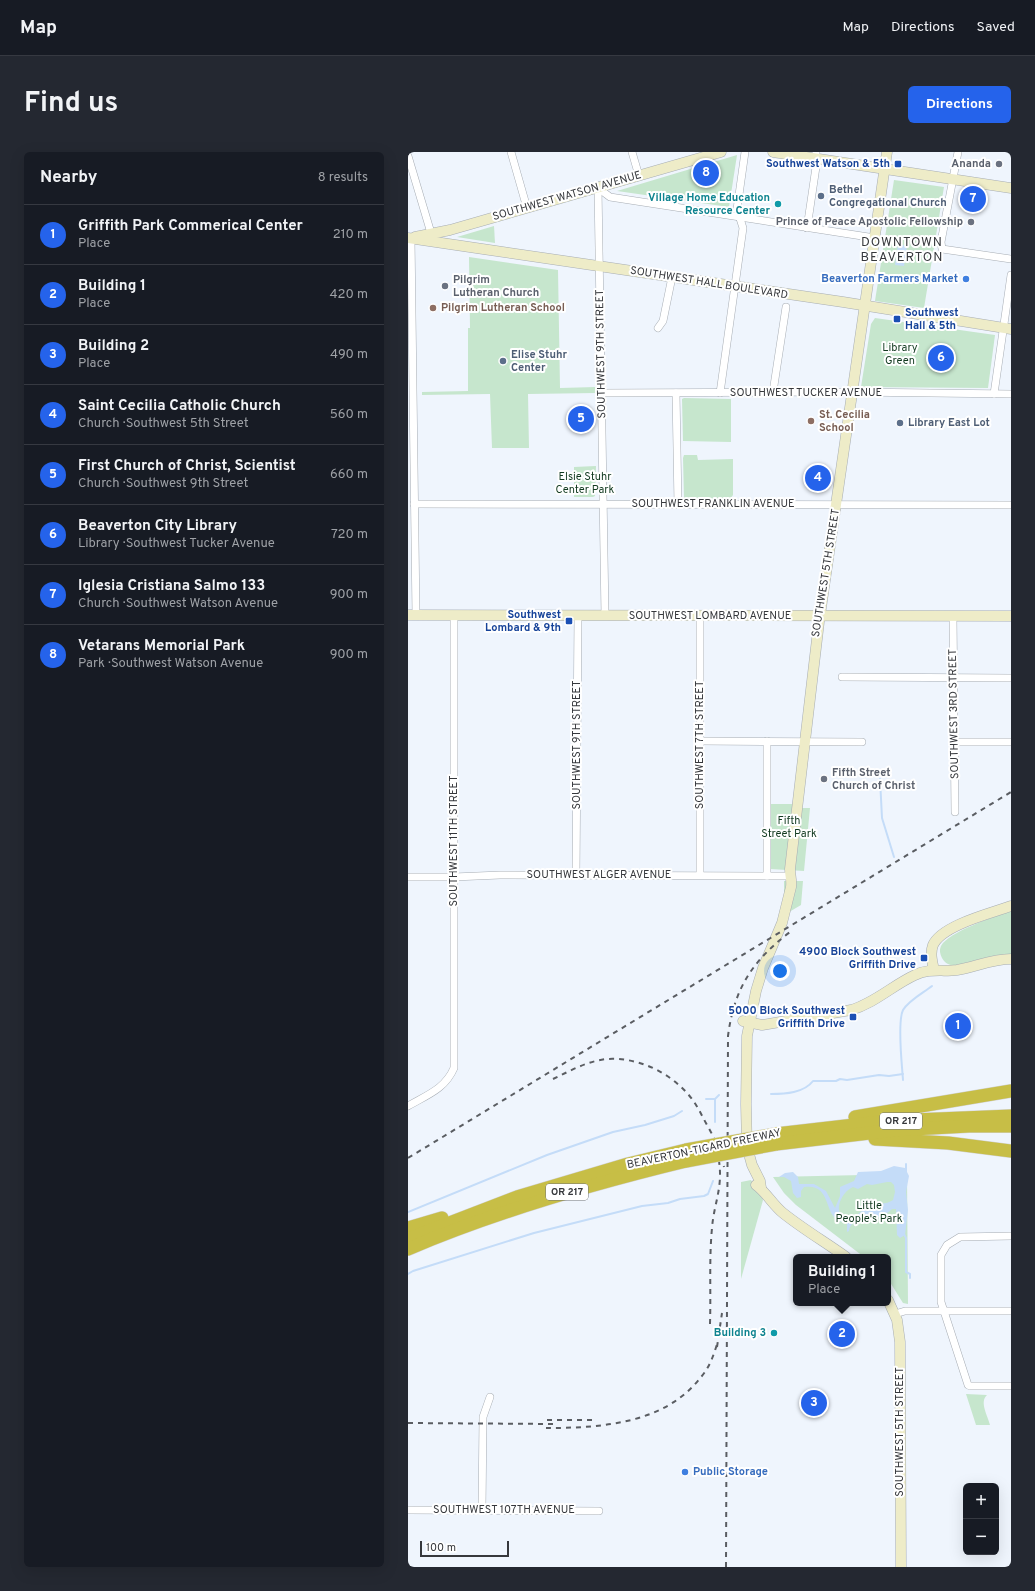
<!DOCTYPE html>
<meta charset="utf-8">
<style>
body{margin:0;font-family:Overpass,sans-serif;background:#242831;color:#f1f3f6}
.controls{position:absolute;right:12px;bottom:12px;display:grid;overflow:hidden;border-radius:6px;box-shadow:0 4px 16px #0002}
.controls button{width:36px;height:36px;display:grid;place-items:center;padding:0;border:0;border-bottom:1px solid #363941;background:#171b24;color:#f1f3f6;font:20px sans-serif}
.scale{position:absolute;left:12px;bottom:10px;width:89px;box-sizing:border-box;padding-left:4px;border:2px solid #36383c;border-top:0;font-size:11px;line-height:14px;white-space:nowrap;color:#36383c;-webkit-text-stroke:3px #fff;paint-order:stroke}
.you{position:absolute;left:372px;top:819px;width:14px;height:14px;margin:-10px;border:3px solid #fff;border-radius:50%;background:#1a73e8;box-shadow:0 0 0 6px #1a73e833}
.badge{display:grid;place-items:center;width:26px;height:26px;border-radius:50%;background:#2563eb;color:#fff;font-size:13px;font-weight:700}
.pin{position:absolute;translate:-50% -50%;border:2px solid #fff;box-shadow:0 1px 4px #0006}
.popup{position:absolute;left:385px;top:1102px;width:98px;height:52px;box-sizing:border-box;display:grid;place-content:center;border-radius:6px;background:#171b24;filter:drop-shadow(0 1px 3px #0005);font-size:13px;white-space:nowrap;color:#9ea1a6}
.popup b{font-size:15px;color:#f1f3f6}
.popup::after{content:'';position:absolute;left:50%;top:100%;margin-left:-8px;border:8px solid transparent;border-top-color:#171b24}
.list{margin:0;padding:0;list-style:none}
h2{display:flex;justify-content:space-between;align-items:center;height:52px;margin:0;padding:0 16px;font-size:17px}
h2 small{font-size:13px;font-weight:400;color:#9ea1a6}
.list li{display:grid;grid-template-columns:26px 1fr auto;gap:12px;align-items:center;box-sizing:border-box;height:60px;padding:0 16px;border-top:1px solid #363941}
.list b{display:block;font-size:15px;white-space:nowrap}
.list p{margin:0;font-size:13px;white-space:nowrap;color:#9ea1a6}
.list em{font-size:13px;font-style:normal;color:#9ea1a6}
.map{position:relative;flex:none;width:603px;height:1415px;overflow:hidden;border-radius:6px}
header{display:flex;align-items:center;gap:24px;box-sizing:border-box;height:56px;padding:0 20px;background:#171b24;border-bottom:1px solid #363941}
header strong{font-size:19px}
nav{display:flex;gap:22px;margin-inline-start:auto;font-size:14px}
.intro{display:flex;align-items:center;justify-content:space-between;box-sizing:border-box;height:96px;padding:0 24px}
h1{margin:0;font-size:28px}
.button{padding:10px 18px;border-radius:6px;background:#2563eb;color:#fff;font-size:14px;font-weight:700}
main{display:flex;gap:24px;padding:0 24px}
aside{flex:1;background:#171b24;border-radius:6px;box-shadow:0 4px 16px #0002}
.map>svg:first-child{display:block}
.green{fill:#c6e6cd}
.water{fill:#c4dcf8;fill-rule:evenodd}
.lines{fill:none;stroke-linecap:round;stroke-linejoin:round}
.stream{stroke:#c4dcf8;stroke-width:2}
.street-casing{stroke:#a7adb4;stroke-width:8}
.secondary-casing{stroke:#a7adb4;stroke-width:11}
.highway-casing{stroke:#d3d3d4;stroke-width:14}
.street{stroke:#fff;stroke-width:7}
.secondary{stroke:#eeecc8;stroke-width:10}
.highway{stroke:#c7be46;stroke-width:13}
.rail{stroke:#5a5d62;stroke-width:2;stroke-dasharray:5 5;stroke-linecap:butt}
.highway-bridge-casing{stroke:#d3d3d4;stroke-width:14;stroke-linecap:butt}
.highway-bridge{stroke:#c7be46;stroke-width:13}
.transit-dot{fill:#1a4fb4;stroke:#fff;stroke-width:1.5}
.worship-dot{fill:#6b7280;stroke:#fff;stroke-width:1.5}
.service-dot{fill:#5c6f8a;stroke:#fff;stroke-width:1.5}
.culture-dot{fill:#0f9aa8;stroke:#fff;stroke-width:1.5}
.shop-dot{fill:#3f7fe0;stroke:#fff;stroke-width:1.5}
.education-dot{fill:#8d6e63;stroke:#fff;stroke-width:1.5}
.labels{text-anchor:middle;dominant-baseline:central;stroke-width:4;stroke-linejoin:round;paint-order:stroke}
.shield{fill:#fff;stroke:#727476;stroke-width:1}
.shield-label{font-size:10px;font-weight:bold;fill:#36383c}
.transit-label{font-size:11px;font-weight:bold;fill:#164399;stroke:#fff;text-anchor:end}
.worship-label{font-size:11px;font-weight:bold;fill:#5b616d;stroke:#fff;text-anchor:end}
.service-label{font-size:11px;font-weight:bold;fill:#4e5e75;stroke:#fff;text-anchor:start}
.street-label{font-size:11px;fill:#36383c;stroke:#fff}
.culture-label{font-size:11px;font-weight:bold;fill:#0d838f;stroke:#fff;text-anchor:end}
.shop-label{font-size:11px;font-weight:bold;fill:#366cbe;stroke:#fff;text-anchor:end}
.education-label{font-size:11px;font-weight:bold;fill:#785e54;stroke:#fff;text-anchor:start}
.park-label{font-size:11px;fill:#123a20;stroke:#fff}
.quarter-label{font-size:13px;letter-spacing:1px;fill:#36383c;stroke:#fff}
</style>
<header>
<strong>Map</strong>
<nav><a>Map</a><a>Directions</a><a>Saved</a></nav>
</header>
<div class="intro"><h1>Find us</h1><a class="button">Directions</a></div>
<main>
<aside>
<h2>Nearby<small>8 results</small></h2>
<ul class="list">
<li><span class="badge">1</span><div><b>Griffith Park Commerical Center</b><p>Place</p></div><em>210 m</em></li>
<li><span class="badge">2</span><div><b>Building 1</b><p>Place</p></div><em>420 m</em></li>
<li><span class="badge">3</span><div><b>Building 2</b><p>Place</p></div><em>490 m</em></li>
<li><span class="badge">4</span><div><b>Saint Cecilia Catholic Church</b><p>Church · Southwest 5th Street</p></div><em>560 m</em></li>
<li><span class="badge">5</span><div><b>First Church of Christ, Scientist</b><p>Church · Southwest 9th Street</p></div><em>660 m</em></li>
<li><span class="badge">6</span><div><b>Beaverton City Library</b><p>Library · Southwest Tucker Avenue</p></div><em>720 m</em></li>
<li><span class="badge">7</span><div><b>Iglesia Cristiana Salmo 133</b><p>Church · Southwest Watson Avenue</p></div><em>900 m</em></li>
<li><span class="badge">8</span><div><b>Vetarans Memorial Park</b><p>Park · Southwest Watson Avenue</p></div><em>900 m</em></li>
</ul>
</aside>
<div class="map">
<svg width="603" height="1415" viewBox="0 0 603 1415">
<rect width="100%" height="100%" fill="#eff5fd"/>
<g class="green">
<polygon points="329,3 321,55 209,39"/>
<polygon points="486,28 536,35 516,156 467,149"/>
<polygon points="86,74 87,91 49,85"/>
<polygon points="61,105 150,118 152,236 188,235 188,241 120,242 121,296 84,296 82,242 14,243 14,240 60,239 60,176 62,176"/>
<polygon points="467,166 587,183 580,236 453,235 463,172"/>
<polygon points="276,246 323,247 323,290 275,289 274,247"/>
<polygon points="276,303 289,303 290,308 325,307 325,343 322,347 276,346 275,306"/>
<polygon points="188,314 187,344 185,345 166,345 166,315"/>
<polygon points="362,652 384,652 384,656 402,656 396,719 362,717"/>
<polygon points="376,729 395,729 393,753 376,763"/>
<path d="M 603,759 L 603,802 L 547,814 C 540,813 537,811 534,806 C 532,802 531,798 533,794 C 540,780 588,764 603,759 Z"/>
<polygon points="499,1022 500,1152 495,1151 480,1127 480,1105 456,1105 388,1053 376,1041 365,1025"/>
<polygon points="343,1028 355,1048 333,1127 333,1030"/>
<path d="M 558,1242 L 579,1243 C 571,1250 580,1264 582,1273 L 568,1273 Z"/>
</g>
<g class="water">
<polygon points="490,92 499,94 496,114 487,113"/>
<path d="M 486,1014 L 497,1016 L 501,1024 L 498,1040 L 500,1058 L 497,1083 L 492,1086 L 489,1083 L 488,1057 L 484,1057 C 480,1061 476,1063 470,1065 C 460,1068 443,1065 441,1079 L 439,1080 L 439,1070 C 436,1070 432,1070 430,1068 C 416,1061 423,1031 396,1035 L 393,1039 L 393,1045 L 389,1046 L 385,1041 L 383,1029 L 376,1025 L 371,1025 L 377,1021 L 385,1020 L 390,1025 L 391,1032 L 406,1032 L 418,1039 L 427,1056 L 432,1044 L 432,1035 L 446,1029 L 450,1020 L 473,1019 ZM 479,1030 L 483,1030 L 486,1033 L 487,1040 L 485,1048 C 478,1053 469,1051 461,1054 C 454,1057 451,1064 443,1065 C 422,1067 432,1040 445,1035 L 450,1037 L 459,1032 L 464,1033 Z"/>
</g>
<g class="lines">
<g class="stream">
<polyline points="472,627 474,666 486,705"/>
<path d="M 495,928 C 494,913 489,870 495,858 C 501,848 515,841 524,834"/>
<path d="M 363,942 C 377,942 396,941 405,929 L 428,929 L 432,927 L 439,928 L 471,923 L 481,924 L 495,922"/>
<polyline points="298,947 307,947 311,943"/>
<polyline points="307,947 307,970"/>
<polyline points="498,1012 498,1020"/>
<polyline points="0,1060 139,1003 205,980 237,973 266,964 274,959"/>
<polyline points="496,1082 498,1086 498,1120 502,1122 502,1126"/>
<polyline points="0,1122 5,1119 126,1081 234,1054 260,1051 272,1047 296,1044 300,1042 305,1029"/>
</g>
<g class="street-casing">
<g id="street">
<polyline points="103,0 119,56"/>
<polyline points="224,0 231,24"/>
<polyline points="550,0 533,90 534,97 603,107"/>
<polyline points="0,4 23,81"/>
<polyline points="190,36 197,463"/>
<polyline points="190,36 202,45 467,86"/>
<polyline points="399,76 408,15 408,0"/>
<polyline points="3,86 8,463"/>
<polyline points="250,176 255,169 264,125"/>
<polyline points="365,240 378,155"/>
<polyline points="194,241 444,240 603,242"/>
<polyline points="268,241 270,353"/>
<polyline points="312,241 335,76 329,57 337,0"/>
<polyline points="586,242 603,123"/>
<polyline points="6,352 603,353"/>
<polyline points="292,464 292,723"/>
<polyline points="545,464 547,660"/>
<polyline points="434,525 603,526"/>
<polyline points="292,589 454,590"/>
<polyline points="547,590 603,590"/>
<polyline points="168,724 170,463"/>
<polyline points="359,724 359,589"/>
<polyline points="0,725 46,725 92,723 382,724"/>
<path d="M 0,954 C 19,943 37,937 46,916 L 46,463"/>
<polyline points="603,1084 552,1085 539,1093 533,1103 533,1150 560,1233 562,1234 603,1234"/>
<polyline points="487,1162 497,1159 603,1159"/>
<polyline points="0,1358 191,1359"/>
<polyline points="74,1358 75,1265 82,1245"/>
</g>
</g>
<g class="secondary-casing">
<g id="secondary">
<polyline points="365,0 603,36"/>
<polyline points="7,85 42,78 313,0"/>
<polyline points="0,86 435,150 603,177"/>
<polyline points="0,463 603,464"/>
<path d="M 526,818 C 524,809 522,801 525,793 C 534,773 584,761 603,754"/>
<path d="M 335,869 L 354,873 L 443,858 C 467,851 485,833 507,823 C 521,816 534,820 549,818 C 567,815 584,807 603,807"/>
<path d="M 348,1033 C 358,1040 365,1053 375,1061 C 395,1077 417,1090 438,1105"/>
<path d="M 353,1036 L 352,1029 L 344,1013 L 339,995 L 338,952 L 339,884 L 348,839 L 355,816 L 374,771 L 383,735 C 384,728 382,724 382,717 L 411,470 L 479,0"/>
<polyline points="480,1148 489,1168 492,1190 493,1415"/>
</g>
</g>
<g class="highway-casing">
<g id="highway">
<polyline points="447,965 603,939"/>
<polyline points="368,982 481,969 603,964"/>
<polyline points="467,987 540,991 603,999"/>
<polyline points="368,992 487,978 561,974 603,974"/>
<polyline points="0,1076 34,1066"/>
<polyline points="0,1087 109,1045 220,1012 278,998"/>
<path d="M 0,1097 C 89,1059 183,1032 278,1009"/>
</g>
</g>
<use href="#street" class="street"/>
<use href="#secondary" class="secondary"/>
<use href="#highway" class="highway"/>
<g class="rail">
<path d="M 145,927 C 162,919 179,909 199,907 C 231,905 264,921 284,947 C 290,955 294,964 299,973 C 307,987 313,1000 316,1015"/>
<polyline points="0,1006 603,640"/>
<path d="M 302,1172 C 303,1140 301,1107 304,1076 C 306,1051 315,1036 311,1009"/>
<polyline points="309,1195 314,1161"/>
<polyline points="139,1268 189,1268"/>
<polyline points="0,1271 145,1272"/>
<path d="M 138,1276 C 193,1276 257,1272 293,1225 C 302,1215 306,1202 310,1189"/>
<path d="M 318,1415 L 320,884 C 326,837 344,809 382,780"/>
</g>
<g class="highway-bridge-casing">
<g id="highway-bridge">
<polyline points="278,998 368,982"/>
<polyline points="278,1009 368,992"/>
</g>
</g>
<use href="#highway-bridge" class="highway-bridge"/>
</g>
<g class="transit-dot">
<rect x="486" y="8" width="8" height="8" rx="2"/>
<rect x="485" y="163" width="8" height="8" rx="2"/>
<rect x="157" y="465" width="8" height="8" rx="2"/>
<rect x="512" y="802" width="8" height="8" rx="2"/>
<rect x="441" y="861" width="8" height="8" rx="2"/>
</g>
<g class="worship-dot">
<circle cx="591" cy="12" r="4"/>
<circle cx="563" cy="70" r="4"/>
<circle cx="37" cy="134" r="4"/>
<circle cx="416" cy="627" r="4"/>
</g>
<g class="service-dot">
<circle cx="413" cy="44" r="4"/>
<circle cx="95" cy="209" r="4"/>
<circle cx="492" cy="271" r="4"/>
</g>
<g class="culture-dot">
<circle cx="370" cy="52" r="4"/>
<circle cx="366" cy="1181" r="4"/>
</g>
<g class="shop-dot">
<circle cx="558" cy="127" r="4"/>
<circle cx="277" cy="1320" r="4"/>
</g>
<g class="education-dot">
<circle cx="25" cy="156" r="4"/>
<circle cx="403" cy="269" r="4"/>
</g>
<g class="labels">
<g class="shield">
<rect x="472" y="961" width="42" height="16" rx="3"/>
<rect x="138" y="1032" width="42" height="16" rx="3"/>
</g>
<g class="shield-label">
<text x="493" y="969">OR 217</text>
<text x="159" y="1040">OR 217</text>
</g>
<g class="transit-label">
<text x="482" y="12">Southwest Watson &amp; 5th</text>
<text x="497" y="161" text-anchor="start">Southwest<tspan x="497" dy="13">Hall &amp; 5th</tspan></text>
<text x="153" y="463">Southwest<tspan x="153" dy="13">Lombard &amp; 9th</tspan></text>
<text x="508" y="800">4900 Block Southwest<tspan x="508" dy="13">Griffith Drive</tspan></text>
<text x="437" y="859">5000 Block Southwest<tspan x="437" dy="13">Griffith Drive</tspan></text>
</g>
<g class="worship-label">
<text x="583" y="12">Ananda</text>
<text x="555" y="70">Prince of Peace Apostolic Fellowship</text>
<text x="45" y="128" text-anchor="start">Pilgrim<tspan x="45" dy="13">Lutheran Church</tspan></text>
<text x="424" y="621" text-anchor="start">Fifth Street<tspan x="424" dy="13">Church of Christ</tspan></text>
</g>
<g class="service-label">
<text x="421" y="38">Bethel<tspan x="421" dy="13">Congregational Church</tspan></text>
<text x="103" y="203">Elise Stuhr<tspan x="103" dy="13">Center</tspan></text>
<text x="500" y="271">Library East Lot</text>
</g>
<g class="street-label">
<text transform="translate(159 44) rotate(-16)">SOUTHWEST WATSON AVENUE</text>
<text transform="translate(301 131) rotate(9)">SOUTHWEST HALL BOULEVARD</text>
<text transform="translate(193 202) rotate(-91)">SOUTHWEST 9TH STREET</text>
<text x="398" y="241">SOUTHWEST TUCKER AVENUE</text>
<text x="305" y="352">SOUTHWEST FRANKLIN AVENUE</text>
<text transform="translate(418 421) rotate(-81)">SOUTHWEST 5TH STREET</text>
<text x="302" y="464">SOUTHWEST LOMBARD AVENUE</text>
<text transform="translate(546 562) rotate(-91)">SOUTHWEST 3RD STREET</text>
<text transform="translate(169 593) rotate(-90)">SOUTHWEST 9TH STREET</text>
<text transform="translate(292 593) rotate(-90)">SOUTHWEST 7TH STREET</text>
<text transform="translate(46 689) rotate(-90)">SOUTHWEST 11TH STREET</text>
<text x="191" y="723">SOUTHWEST ALGER AVENUE</text>
<text transform="translate(296 997) rotate(-12)">BEAVERTON-TIGARD FREEWAY</text>
<text transform="translate(492 1280) rotate(-90)">SOUTHWEST 5TH STREET</text>
<text x="96" y="1358">SOUTHWEST 107TH AVENUE</text>
</g>
<g class="culture-label">
<text x="362" y="46">Village Home Education<tspan x="362" dy="13">Resource Center</tspan></text>
<text x="358" y="1181">Building 3</text>
</g>
<g class="shop-label">
<text x="550" y="127">Beaverton Farmers Market</text>
<text x="285" y="1320" text-anchor="start">Public Storage</text>
</g>
<g class="education-label">
<text x="33" y="156">Pilgrim Lutheran School</text>
<text x="411" y="263">St. Cecilia<tspan x="411" dy="13">School</tspan></text>
</g>
<g class="park-label">
<text x="492" y="196">Library<tspan x="492" dy="13">Green</tspan></text>
<text x="177" y="325">Elsie Stuhr<tspan x="177" dy="13">Center Park</tspan></text>
<text x="381" y="669">Fifth<tspan x="381" dy="13">Street Park</tspan></text>
<text x="461" y="1054">Little<tspan x="461" dy="13">People's Park</tspan></text>
</g>
<g class="quarter-label">
<text x="494" y="91">DOWNTOWN<tspan x="494" dy="15">BEAVERTON</tspan></text>
</g>
</g>
</svg>
<div class="controls">
<button>+</button>
<button>−</button>
</div>
<div class="scale">100 m</div>
<div class="you"></div>
<div class="pin badge" style="left:550px;top:874px">1</div>
<div class="pin badge" style="left:434px;top:1182px">2</div>
<div class="popup"><b>Building 1</b>Place</div>
<div class="pin badge" style="left:406px;top:1251px">3</div>
<div class="pin badge" style="left:410px;top:326px">4</div>
<div class="pin badge" style="left:173px;top:267px">5</div>
<div class="pin badge" style="left:533px;top:206px">6</div>
<div class="pin badge" style="left:565px;top:47px">7</div>
<div class="pin badge" style="left:298px;top:21px">8</div>
</div>
</main>
